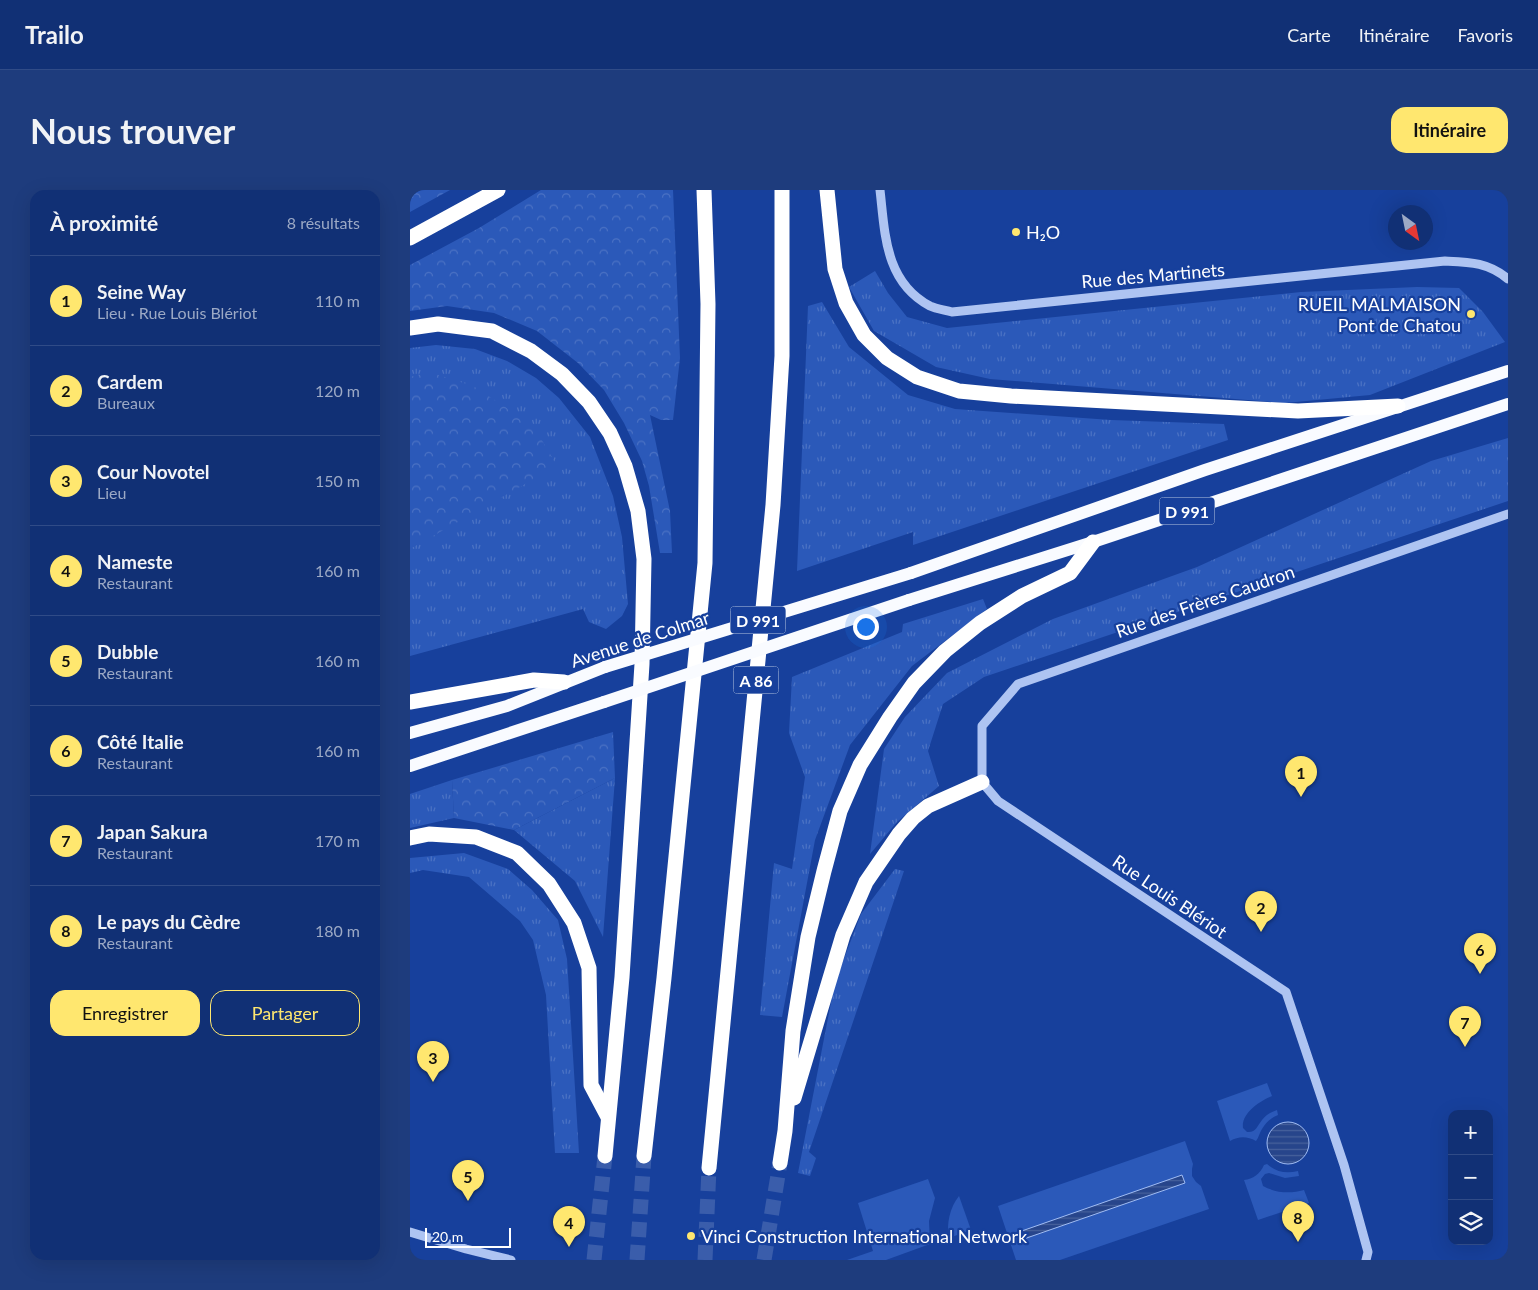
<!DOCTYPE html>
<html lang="fr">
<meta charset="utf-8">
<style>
body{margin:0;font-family:Lato,sans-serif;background:#1e3c7d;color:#f1f3f6}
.controls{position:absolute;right:15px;bottom:15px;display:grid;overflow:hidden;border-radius:10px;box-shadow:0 5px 20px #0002}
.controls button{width:45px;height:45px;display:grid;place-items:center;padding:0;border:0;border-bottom:1px solid #304b87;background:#113075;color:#f1f3f6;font:25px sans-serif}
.compass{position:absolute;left:978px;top:15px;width:45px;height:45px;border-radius:50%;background:#113075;box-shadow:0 5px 20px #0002;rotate:147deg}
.scale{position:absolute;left:15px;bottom:12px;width:86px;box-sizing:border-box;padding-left:5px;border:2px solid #fff;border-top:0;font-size:14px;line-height:18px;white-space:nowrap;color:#fff;-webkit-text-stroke:4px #17409c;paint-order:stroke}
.you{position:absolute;left:455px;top:436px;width:18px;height:18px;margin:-12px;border:4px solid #fff;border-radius:50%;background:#1a73e8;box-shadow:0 0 0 8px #1a73e833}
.badge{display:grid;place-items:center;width:32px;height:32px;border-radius:50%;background:#ffe76f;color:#111;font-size:16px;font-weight:700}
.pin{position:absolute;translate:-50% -41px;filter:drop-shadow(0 1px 2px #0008)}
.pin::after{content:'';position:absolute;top:26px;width:18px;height:15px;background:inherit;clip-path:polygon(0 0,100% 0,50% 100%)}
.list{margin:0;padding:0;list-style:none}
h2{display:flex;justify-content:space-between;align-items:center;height:65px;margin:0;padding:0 20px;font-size:21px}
h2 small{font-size:16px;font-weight:400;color:#9ca9c5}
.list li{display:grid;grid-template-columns:32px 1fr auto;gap:15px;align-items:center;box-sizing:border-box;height:90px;padding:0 20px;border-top:1px solid #304b87}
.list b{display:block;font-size:19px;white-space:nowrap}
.list p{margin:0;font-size:16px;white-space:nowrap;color:#9ca9c5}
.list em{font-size:16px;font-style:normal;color:#9ca9c5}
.actions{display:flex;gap:10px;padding:15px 20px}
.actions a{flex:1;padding:11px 0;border:1px solid #ffe76f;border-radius:15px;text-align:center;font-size:18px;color:#ffe76f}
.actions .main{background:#ffe76f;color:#111}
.icon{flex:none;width:28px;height:28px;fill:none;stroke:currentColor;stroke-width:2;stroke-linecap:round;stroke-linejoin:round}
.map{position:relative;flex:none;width:1098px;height:1070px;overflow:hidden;border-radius:15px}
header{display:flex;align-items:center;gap:30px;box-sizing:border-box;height:70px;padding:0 25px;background:#113075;border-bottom:1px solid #304b87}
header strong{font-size:24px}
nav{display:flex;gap:28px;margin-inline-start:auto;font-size:18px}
.intro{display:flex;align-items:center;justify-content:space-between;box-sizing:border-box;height:120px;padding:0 30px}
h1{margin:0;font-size:35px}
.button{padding:12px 22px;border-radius:15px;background:#ffe76f;color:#111;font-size:18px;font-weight:700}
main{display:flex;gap:30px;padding:0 30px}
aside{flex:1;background:#113075;border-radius:15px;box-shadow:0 5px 20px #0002}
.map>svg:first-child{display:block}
.grass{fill:url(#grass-tufts)}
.forest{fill:url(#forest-crowns)}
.park{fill:#2b59b9;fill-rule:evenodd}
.water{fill:url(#water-rules);stroke:#a1bdf4}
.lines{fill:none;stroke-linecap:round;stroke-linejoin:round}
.highway-tunnel{stroke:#3a5dab;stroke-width:15;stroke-dasharray:15 8;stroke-linecap:butt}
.minor{stroke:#aec4f2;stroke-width:9}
.major{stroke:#f9fbff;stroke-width:12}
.highway{stroke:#fff;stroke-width:15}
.major-bridge{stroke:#f9fbff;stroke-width:12}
.poi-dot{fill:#ffe76f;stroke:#17409c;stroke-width:2}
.labels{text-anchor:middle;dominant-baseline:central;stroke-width:4.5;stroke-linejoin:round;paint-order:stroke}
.shield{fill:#17409c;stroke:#b9c6e1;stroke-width:1}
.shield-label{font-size:16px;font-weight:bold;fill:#fff}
.poi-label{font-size:18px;fill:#fff;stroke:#17409c;text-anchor:start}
.street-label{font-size:18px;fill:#fff;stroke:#17409c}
</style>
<header>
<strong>Trailo</strong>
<nav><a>Carte</a><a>Itinéraire</a><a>Favoris</a></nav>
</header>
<div class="intro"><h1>Nous trouver</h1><a class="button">Itinéraire</a></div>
<main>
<aside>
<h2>À proximité<small>8 résultats</small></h2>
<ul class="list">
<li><span class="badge">1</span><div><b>Seine Way</b><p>Lieu · Rue Louis Blériot</p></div><em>110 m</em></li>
<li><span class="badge">2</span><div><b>Cardem</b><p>Bureaux</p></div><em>120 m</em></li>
<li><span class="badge">3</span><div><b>Cour Novotel</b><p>Lieu</p></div><em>150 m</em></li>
<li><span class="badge">4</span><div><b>Nameste</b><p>Restaurant</p></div><em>160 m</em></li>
<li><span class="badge">5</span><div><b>Dubble</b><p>Restaurant</p></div><em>160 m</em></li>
<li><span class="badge">6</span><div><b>Côté Italie</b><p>Restaurant</p></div><em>160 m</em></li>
<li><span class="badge">7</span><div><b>Japan Sakura</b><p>Restaurant</p></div><em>170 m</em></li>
<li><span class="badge">8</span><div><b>Le pays du Cèdre</b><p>Restaurant</p></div><em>180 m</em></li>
</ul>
<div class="actions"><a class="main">Enregistrer</a><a>Partager</a></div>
</aside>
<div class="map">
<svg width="1098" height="1070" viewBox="0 0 1098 1070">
<defs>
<pattern id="grass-tufts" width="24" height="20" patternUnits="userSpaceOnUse" patternTransform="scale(1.25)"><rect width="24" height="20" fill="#2b59b9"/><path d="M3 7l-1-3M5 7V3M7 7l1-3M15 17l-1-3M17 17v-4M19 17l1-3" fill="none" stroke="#4b72c4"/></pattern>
<pattern id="forest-crowns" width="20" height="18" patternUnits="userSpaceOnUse" patternTransform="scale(1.25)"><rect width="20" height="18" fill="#2b59b9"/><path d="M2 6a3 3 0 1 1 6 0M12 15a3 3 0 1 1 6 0" fill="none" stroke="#4b72c4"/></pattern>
<pattern id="water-rules" width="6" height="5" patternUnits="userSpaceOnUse" patternTransform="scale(1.25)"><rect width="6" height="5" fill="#27458b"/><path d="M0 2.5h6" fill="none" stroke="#47619c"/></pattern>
</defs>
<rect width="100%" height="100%" fill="#17409c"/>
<g class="grass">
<polygon points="465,81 478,103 497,127 537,138 891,102 1007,97 1049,98 1073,122 1095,152 960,205 875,213 580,189 526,177 464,141 439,97"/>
<polygon points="412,112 439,157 498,205 545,219 701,230 814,234 818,250 503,355 503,342 387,381 398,116"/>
<polygon points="26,155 65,159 97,171 126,188 149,208 180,247 203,306 212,347 218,414 212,426 196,439 179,432 173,419 0,466 0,158"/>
<polygon points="1098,248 1098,311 574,487 533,514 518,561 529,596 487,632 460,664 474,559 495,527 537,483 643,429 787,377 1021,271"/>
<polygon points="573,409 577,419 502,476 440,555 405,650 372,827 350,825 364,673 382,679 395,587 379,543 382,487 492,442 493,434"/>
<polygon points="205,588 193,747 165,691 104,640"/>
<polygon points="42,590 44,628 0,638 0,604"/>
<polygon points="54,663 98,679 122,700 148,730 157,769 169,963 145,963 136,805 123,750 110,731 59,687 13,680 0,683 0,668"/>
<polygon points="485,679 494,681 399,962 406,968 400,986 388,983 425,792 451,724"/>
</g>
<g class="forest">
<polygon points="0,0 40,0 0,22"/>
<polygon points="131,0 263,0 270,168 263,230 251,230 240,225 260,321 262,363 250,363 239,296 232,271 214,233 194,200 168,173 127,141 84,123 37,116 0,121 0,75 69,38"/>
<polygon points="19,182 63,196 123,235 147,276 0,359 0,187"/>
<polygon points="203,542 205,588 104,640 44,628 42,590"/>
</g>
<g class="park">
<path d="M 857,893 L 862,906 C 850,911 831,923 833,938 L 837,942 C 846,943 847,936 852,930 C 856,925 861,922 867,920 L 868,925 C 861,928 856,932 852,939 C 849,944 849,947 846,951 C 837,946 829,946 820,951 L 807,911 Z"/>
<path d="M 775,951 L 783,974 L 782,979 L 782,986 L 786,992 L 791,996 L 799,1019 L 650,1070 L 606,1070 L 588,1016 ZM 772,985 L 775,993 L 608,1051 Z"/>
<path d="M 857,974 C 866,982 876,984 888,981 L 889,986 L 875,988 L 859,983 L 855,984 L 851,989 L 853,996 C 866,1003 880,1004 894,1000 L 899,1013 L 848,1030 L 834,990 C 843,989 850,984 854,975 Z"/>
<polygon points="518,989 525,1008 519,1031 520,1054 476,1070 437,1070 463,1061 448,1013"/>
<path d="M 549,1006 L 561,1040 L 539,1048 C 536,1034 540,1017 549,1006 Z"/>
</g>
<g class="water">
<circle cx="878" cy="953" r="21"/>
<polygon points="772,985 775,993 608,1051 606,1043"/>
</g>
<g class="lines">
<g class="highway-tunnel">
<polyline points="184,1070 195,966"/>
<polyline points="227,1070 234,966"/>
<polyline points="295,1070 299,978"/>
<polyline points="354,1070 370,973"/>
</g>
<g class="minor">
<path d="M 470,0 C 475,44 475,92 520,116 C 526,119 535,120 542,122 L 1035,71 C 1059,72 1078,72 1098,89"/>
<polyline points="0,1042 56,1059 101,1070"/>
<polyline points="956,1070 958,1062 934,975 876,802 588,611 572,592 572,536 608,494 1098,324"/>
</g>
<g class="major">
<polyline points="501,383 795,280 1098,181"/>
<polyline points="499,410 683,352 1098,214"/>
<polyline points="0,543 97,516 195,477"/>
<polyline points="0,576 194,512"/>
</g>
<g class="highway">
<polyline points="417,0 425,79 436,113 454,145 477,168 507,187 549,201 601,206 888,221 988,216"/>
<polyline points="0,48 88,0"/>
<polyline points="0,138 28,134 82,141 121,161 152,184 179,212 200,243 215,276 228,321 234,369 232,474 212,787 195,966"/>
<polyline points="0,512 124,490 154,492"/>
<polyline points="0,648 19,644 66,647 107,663 139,694 164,733 179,778 181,895 198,927"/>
<polyline points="384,908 433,745 456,692 489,644 503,628 518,616 572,592"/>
<polyline points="234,966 254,788 295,373 298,114 294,0"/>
<polyline points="370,973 375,941 383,841 398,747 414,681 430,621 450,575 480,527 504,493 535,461 570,433 612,406 660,383 683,352"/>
<polyline points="299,978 363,315 372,166 372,0"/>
</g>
<g class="major-bridge">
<polyline points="195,477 501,383"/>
<polyline points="194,512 499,410"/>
</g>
</g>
<g class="poi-dot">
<circle cx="606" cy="42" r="5"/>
<circle cx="1061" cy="124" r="5"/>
<circle cx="281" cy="1046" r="5"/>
</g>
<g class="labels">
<g class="shield">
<rect x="749.5" y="307.5" width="55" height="27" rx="4"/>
<rect x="320.5" y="416.5" width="55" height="27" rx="4"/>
<rect x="323.5" y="476.5" width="45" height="27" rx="4"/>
</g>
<g class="shield-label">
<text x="777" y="321">D 991</text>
<text x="348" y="430">D 991</text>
<text x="346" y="490">A 86</text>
</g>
<g class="poi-label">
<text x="616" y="42">H₂O</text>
<text x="1051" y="114" text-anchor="end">RUEIL MALMAISON<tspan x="1051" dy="21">Pont de Chatou</tspan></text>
<text x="291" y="1046">Vinci Construction International Network</text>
</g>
<g class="street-label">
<text transform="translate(743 85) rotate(-5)">Rue des Martinets</text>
<text transform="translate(795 411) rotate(-19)">Rue des Frères Caudron</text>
<text transform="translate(230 449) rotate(-18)">Avenue de Colmar</text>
<text transform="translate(760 706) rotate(34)">Rue Louis Blériot</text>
</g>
</g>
</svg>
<div class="controls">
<button>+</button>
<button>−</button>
<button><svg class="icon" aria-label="layers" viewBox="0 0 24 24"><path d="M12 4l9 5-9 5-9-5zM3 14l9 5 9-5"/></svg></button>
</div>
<svg class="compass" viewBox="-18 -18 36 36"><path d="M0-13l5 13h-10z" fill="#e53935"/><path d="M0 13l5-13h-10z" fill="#9ca9c5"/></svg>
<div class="scale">20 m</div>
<div class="you"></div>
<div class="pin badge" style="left:891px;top:607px">1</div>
<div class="pin badge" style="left:851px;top:742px">2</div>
<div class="pin badge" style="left:23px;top:892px">3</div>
<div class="pin badge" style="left:159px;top:1057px">4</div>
<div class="pin badge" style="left:58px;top:1011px">5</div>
<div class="pin badge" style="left:1070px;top:784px">6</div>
<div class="pin badge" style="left:1055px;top:857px">7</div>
<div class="pin badge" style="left:888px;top:1052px">8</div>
</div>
</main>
